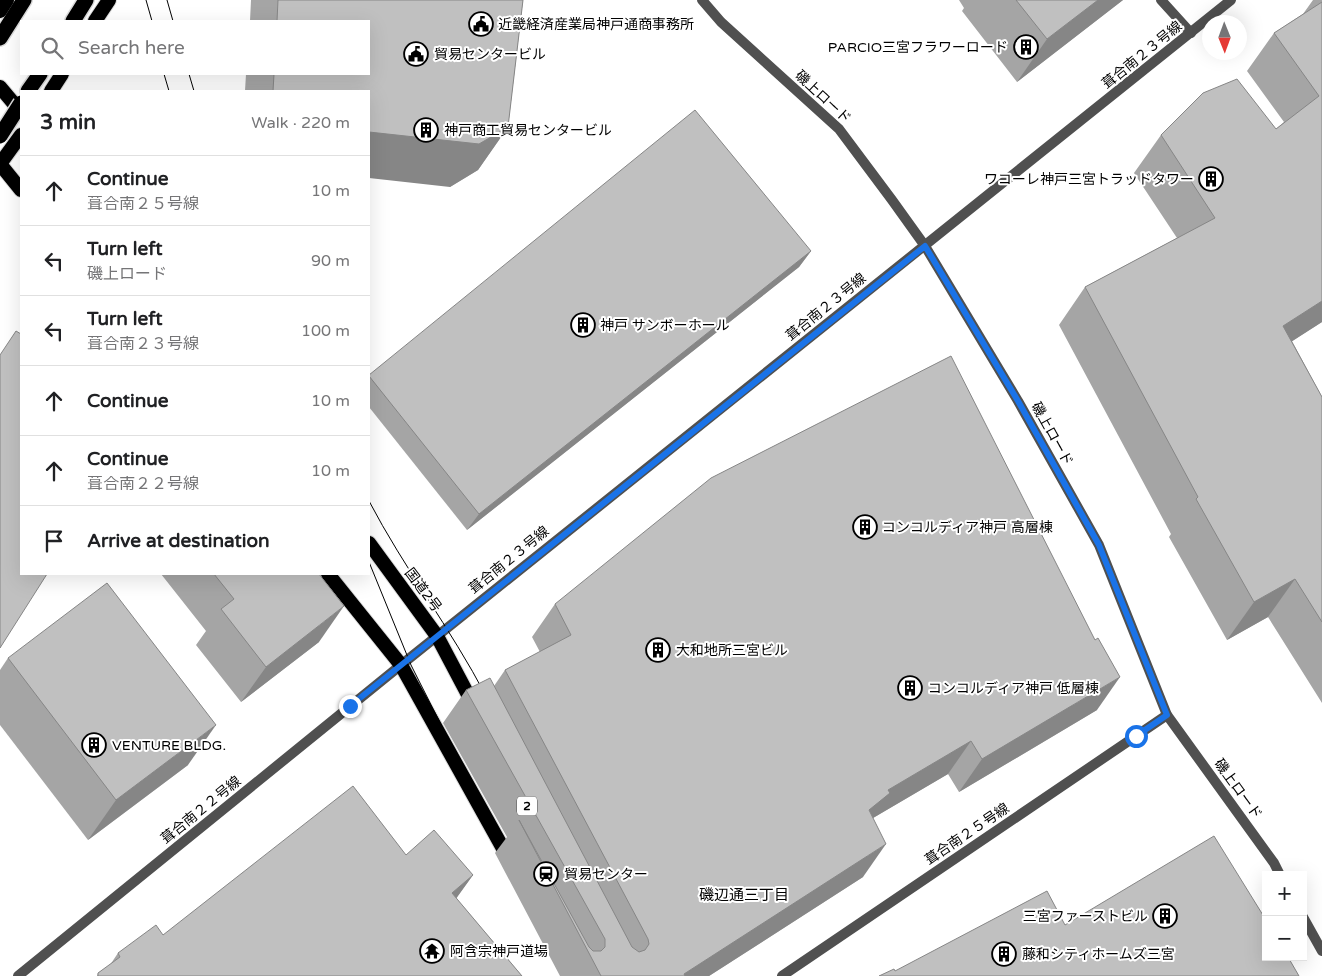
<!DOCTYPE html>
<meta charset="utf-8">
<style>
body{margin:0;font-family:"Varela Round","Noto Sans JP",sans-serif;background:#f2f2f2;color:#202124}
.controls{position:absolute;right:15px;bottom:15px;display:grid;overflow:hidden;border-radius:0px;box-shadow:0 5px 20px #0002}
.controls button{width:45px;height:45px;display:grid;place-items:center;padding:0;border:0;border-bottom:1px solid #e0e0e0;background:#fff;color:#202124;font:25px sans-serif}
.compass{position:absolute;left:1202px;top:15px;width:45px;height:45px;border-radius:50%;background:#fff;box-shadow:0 5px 20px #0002;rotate:179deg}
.stop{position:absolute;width:15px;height:15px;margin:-11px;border:4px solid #1a73e8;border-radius:50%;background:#fff}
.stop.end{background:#1a73e8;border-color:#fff;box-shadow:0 1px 5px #0008}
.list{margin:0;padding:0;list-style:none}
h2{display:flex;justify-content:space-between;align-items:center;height:65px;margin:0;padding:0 20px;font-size:21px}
h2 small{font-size:16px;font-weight:400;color:#757577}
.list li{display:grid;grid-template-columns:32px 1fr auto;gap:15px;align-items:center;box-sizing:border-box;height:70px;padding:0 20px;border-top:1px solid #e0e0e0}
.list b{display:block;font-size:19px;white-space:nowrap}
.list p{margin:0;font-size:16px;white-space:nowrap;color:#757577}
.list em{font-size:16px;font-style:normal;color:#757577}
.icon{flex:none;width:28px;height:28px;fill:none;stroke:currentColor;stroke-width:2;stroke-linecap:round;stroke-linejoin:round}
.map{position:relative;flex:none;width:1322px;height:976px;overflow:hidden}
.search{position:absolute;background:#fff;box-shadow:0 5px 20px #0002;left:20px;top:20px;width:350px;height:55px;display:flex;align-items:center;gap:12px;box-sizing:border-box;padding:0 18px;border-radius:0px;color:#757577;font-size:19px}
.panel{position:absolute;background:#fff;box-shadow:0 5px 20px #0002;left:20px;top:90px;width:350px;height:485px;border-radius:0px}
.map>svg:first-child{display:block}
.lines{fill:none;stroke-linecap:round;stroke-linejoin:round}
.trunk-casing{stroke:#dbdbdb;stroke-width:16}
.motorway-casing{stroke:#dbdbdb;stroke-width:18}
.minor{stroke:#505050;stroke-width:10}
.tertiary{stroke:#505050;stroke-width:10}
.trunk{stroke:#000;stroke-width:14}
.motorway{stroke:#000;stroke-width:15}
.tram{stroke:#000;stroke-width:1}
.motorway-bridge-casing{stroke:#dbdbdb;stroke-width:18;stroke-linecap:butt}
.motorway-bridge{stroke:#000;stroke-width:15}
.wall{fill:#a5a5a5}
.shaded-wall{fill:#868686}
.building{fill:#c0c0c0;stroke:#868686}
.route{stroke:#1a73e8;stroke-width:6}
.labels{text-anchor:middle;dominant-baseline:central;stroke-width:4;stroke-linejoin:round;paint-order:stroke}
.shield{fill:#fff;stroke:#4c4c4c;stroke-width:1}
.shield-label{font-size:12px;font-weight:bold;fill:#000}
.poi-label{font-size:14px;fill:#000;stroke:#fff;text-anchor:start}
.street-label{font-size:14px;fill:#000;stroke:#fff}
.neighbourhood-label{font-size:15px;fill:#000;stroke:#fff}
</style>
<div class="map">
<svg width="1322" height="976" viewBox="0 0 1322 976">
<rect width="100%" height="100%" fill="#fff"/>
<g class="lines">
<g class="trunk-casing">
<g id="trunk">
<polyline points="0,11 7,0"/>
<polyline points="95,21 109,0"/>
<polyline points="0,87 21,112"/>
<polyline points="51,91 62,74"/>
<polyline points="0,164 21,135"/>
<polyline points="0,164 21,190"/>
<polyline points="369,543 437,636 474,706"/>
<polyline points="328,574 401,665 510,861"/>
</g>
</g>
<g class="motorway-casing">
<g id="motorway">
<polyline points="73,21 86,0"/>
<polyline points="0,38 24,0"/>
<polyline points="28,91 40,74"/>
</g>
</g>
<g class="minor">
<polyline points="702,0 721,22 839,129 892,200 925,246 1018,401 1099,545 1167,715 1274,863 1280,875"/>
<polyline points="1161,0 1191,33"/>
<polyline points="1303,917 1322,951"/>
</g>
<g class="tertiary">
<polyline points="18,976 401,665 1231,0"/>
<polyline points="782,976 1167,715"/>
</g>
<use href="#trunk" class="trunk"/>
<use href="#motorway" class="motorway"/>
<g class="tram">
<polyline points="146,0 152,21"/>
<polyline points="167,0 173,21"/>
<polyline points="164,74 169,91"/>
<polyline points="189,74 194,91"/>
<path d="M 369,501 C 404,568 451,629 486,696"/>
<polyline points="369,562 411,665 508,858"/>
</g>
<g class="motorway-bridge-casing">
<polyline id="motorway-bridge" points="0,136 21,103"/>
</g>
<use href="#motorway-bridge" class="motorway-bridge"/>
</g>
<g class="wall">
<polygon points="251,0 523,0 508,127 478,170 450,187 369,91 245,91 246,74 369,74 369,21 250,21"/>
<polygon points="959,0 1123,0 1017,82 962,11 964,8"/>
<polygon points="1313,0 1322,0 1322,322 1292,341 1322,397 1322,703 1268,617 1227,640 1169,537 1171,534 1059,325 1085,287 1177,238 1134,173 1161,135 1276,129 1284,122 1247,71 1274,33 1303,14"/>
<polygon points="811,251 799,267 467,530 369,407 369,375"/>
<polygon points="161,574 319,574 319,642 241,702 196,645 206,631"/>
<polygon points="555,604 1097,710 959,792 948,774 873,818 863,877 709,976 560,976 495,853 507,837 443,723 466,690 494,686 505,670 540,652 532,637"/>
<polygon points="8,658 188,765 88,840 0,725 0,670"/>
<polygon points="406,855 473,875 456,898 522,976 97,976 98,973 110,965 118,953 163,935"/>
</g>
<g class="shaded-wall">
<polygon points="1098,0 1123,0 1017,82 1047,39"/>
<polygon points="508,127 478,170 450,187 369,178 369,132"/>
<polygon points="811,251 799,267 467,530 479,514"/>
<polygon points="1322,301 1322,322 1257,364 1283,326"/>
<polygon points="1295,579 1268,617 1227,640 1254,602"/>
<polygon points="344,606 319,642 241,702 266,667"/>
<polygon points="1120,677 1097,710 959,792 982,759"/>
<polygon points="216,725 188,765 88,840 116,800"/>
<polygon points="971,741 948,774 873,818 869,810 888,790"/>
<polygon points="886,844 863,877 709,976 682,976 684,974"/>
<polygon points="473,875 453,903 452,893"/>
</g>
<g class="building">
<polygon points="278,0 523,0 508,127 479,144 369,132 369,91 273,91 274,74 369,74 369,21 277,21"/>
<polygon points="1016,0 1098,0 1047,39"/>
<polygon points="1322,2 1322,301 1283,326 1322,397 1322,622 1295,579 1254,602 1196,499 1198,497 1085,287 1215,218 1161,135 1203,93 1237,79 1276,129 1319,96 1274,33"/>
<polygon points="695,110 811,251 479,514 369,376 369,375"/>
<polygon points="16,331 21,334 21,574 47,574 0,648 0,355"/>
<polygon points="951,356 1095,640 1098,638 1120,677 982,759 971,741 888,790 890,793 869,810 886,844 684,974 685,976 601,976 519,820 589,947 593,951 601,951 605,947 605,939 466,690 490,678 632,947 639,952 645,950 649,944 648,939 505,670 571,635 555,604 711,478"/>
<polygon points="214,574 319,574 344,606 266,667 221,609 234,599"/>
<polygon points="107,583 216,725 116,800 8,658"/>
<polygon points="353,786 406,855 434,830 473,875 452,893 522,976 98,976 98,973 120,957 118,953 156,925 163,935"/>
<polygon points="1214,836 1266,920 1266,957 1288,957 1299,976 879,976 894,969 895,971 1047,891 1065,925"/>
</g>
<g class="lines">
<polyline class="route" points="350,706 925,246 1018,401 1099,545 1167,715 1136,736"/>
</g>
<defs>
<g id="civic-ring" transform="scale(1.25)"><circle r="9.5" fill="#fff" stroke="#000" stroke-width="1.5"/><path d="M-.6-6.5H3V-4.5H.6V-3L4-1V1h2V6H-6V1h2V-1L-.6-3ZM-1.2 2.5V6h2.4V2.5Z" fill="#000"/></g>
<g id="building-ring" transform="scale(1.25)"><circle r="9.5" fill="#fff" stroke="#000" stroke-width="1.5"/><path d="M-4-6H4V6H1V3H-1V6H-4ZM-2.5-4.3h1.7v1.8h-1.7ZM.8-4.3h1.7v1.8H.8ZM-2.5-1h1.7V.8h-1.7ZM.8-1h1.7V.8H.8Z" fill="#000"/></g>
<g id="station-ring" transform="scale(1.25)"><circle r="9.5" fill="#fff" stroke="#000" stroke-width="1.5"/><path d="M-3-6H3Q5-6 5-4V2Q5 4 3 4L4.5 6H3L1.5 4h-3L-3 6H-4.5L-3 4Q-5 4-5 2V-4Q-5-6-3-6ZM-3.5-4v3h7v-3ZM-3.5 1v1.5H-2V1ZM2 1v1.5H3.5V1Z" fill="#000"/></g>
<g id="temple-ring" transform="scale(1.25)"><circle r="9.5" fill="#fff" stroke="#000" stroke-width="1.5"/><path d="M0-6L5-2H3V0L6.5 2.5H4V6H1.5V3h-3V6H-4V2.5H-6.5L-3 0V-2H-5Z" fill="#000"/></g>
</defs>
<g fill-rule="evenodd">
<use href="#civic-ring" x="481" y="24"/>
<use href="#building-ring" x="1026" y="47"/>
<use href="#civic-ring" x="416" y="54"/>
<use href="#building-ring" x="426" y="130"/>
<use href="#building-ring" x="1211" y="179"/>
<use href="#building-ring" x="583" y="325"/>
<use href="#building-ring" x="865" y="527"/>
<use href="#building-ring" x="658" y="650"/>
<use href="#building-ring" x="910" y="688"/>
<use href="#building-ring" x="94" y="745"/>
<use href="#station-ring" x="546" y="874"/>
<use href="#building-ring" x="1165" y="916"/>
<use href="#temple-ring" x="432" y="951"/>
<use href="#building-ring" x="1004" y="954"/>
</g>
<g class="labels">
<rect class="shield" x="517" y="796.5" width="20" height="19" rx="4"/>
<g class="shield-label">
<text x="527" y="806">2</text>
</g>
<g class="poi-label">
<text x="498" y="24">近畿経済産業局神戸通商事務所</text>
<text x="1008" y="47" text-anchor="end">PARCIO三宮フラワーロード</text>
<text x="434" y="54">貿易センタービル</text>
<text x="444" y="130">神戸商工貿易センタービル</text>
<text x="1194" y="179" text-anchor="end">ワコーレ神戸三宮トラッドタワー</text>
<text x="600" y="325">神戸 サンボーホール</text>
<text x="882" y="527">コンコルディア神戸 高層棟</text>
<text x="676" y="650">大和地所三宮ビル</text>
<text x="928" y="688">コンコルディア神戸 低層棟</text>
<text x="112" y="745">VENTURE BLDG.</text>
<text x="564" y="874">貿易センター</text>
<text x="1148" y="916" text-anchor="end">三宮ファーストビル</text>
<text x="450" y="951">阿含宗神戸道場</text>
<text x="1022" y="954">藤和シティホームズ三宮</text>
</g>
<g class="street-label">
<text transform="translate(1142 55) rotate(-39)">葺合南２３号線</text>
<text transform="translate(823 97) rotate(43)">磯上ロード</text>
<text transform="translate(826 307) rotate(-39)">葺合南２３号線</text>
<text transform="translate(1052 434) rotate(61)">磯上ロード</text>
<text transform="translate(509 560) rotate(-39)">葺合南２３号線</text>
<text transform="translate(423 590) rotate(53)">国道2号</text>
<text transform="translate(1238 789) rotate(54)">磯上ロード</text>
<text transform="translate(201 810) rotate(-39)">葺合南２２号線</text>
<text transform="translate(967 834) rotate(-34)">葺合南２５号線</text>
</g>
<g class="neighbourhood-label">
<text x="744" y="895">磯辺通三丁目</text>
</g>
</g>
</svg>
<div class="controls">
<button>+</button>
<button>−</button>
</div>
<svg class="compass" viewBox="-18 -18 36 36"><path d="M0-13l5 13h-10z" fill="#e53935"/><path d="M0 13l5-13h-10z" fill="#757577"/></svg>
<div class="stop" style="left:1136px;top:736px"></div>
<div class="stop end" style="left:350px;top:706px"></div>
<div class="search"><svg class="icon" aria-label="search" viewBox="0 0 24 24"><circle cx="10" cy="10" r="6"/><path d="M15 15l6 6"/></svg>Search here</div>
<section class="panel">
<h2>3 min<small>Walk · 220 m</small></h2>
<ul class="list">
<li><svg class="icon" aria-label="ahead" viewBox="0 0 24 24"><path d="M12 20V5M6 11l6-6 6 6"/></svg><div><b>Continue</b><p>葺合南２５号線</p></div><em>10 m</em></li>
<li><svg class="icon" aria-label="left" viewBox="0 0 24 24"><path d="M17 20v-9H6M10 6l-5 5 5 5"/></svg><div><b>Turn left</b><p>磯上ロード</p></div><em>90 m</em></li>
<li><svg class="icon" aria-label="left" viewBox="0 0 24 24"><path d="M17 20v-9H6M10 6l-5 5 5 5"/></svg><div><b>Turn left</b><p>葺合南２３号線</p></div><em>100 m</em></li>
<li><svg class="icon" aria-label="ahead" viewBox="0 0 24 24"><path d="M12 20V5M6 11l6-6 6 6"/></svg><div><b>Continue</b></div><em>10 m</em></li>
<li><svg class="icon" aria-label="ahead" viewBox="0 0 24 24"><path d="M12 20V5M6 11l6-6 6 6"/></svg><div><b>Continue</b><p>葺合南２２号線</p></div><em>10 m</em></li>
<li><svg class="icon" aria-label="arrive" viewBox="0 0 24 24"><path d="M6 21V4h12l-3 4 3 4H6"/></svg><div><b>Arrive at destination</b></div></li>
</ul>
</section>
</div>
